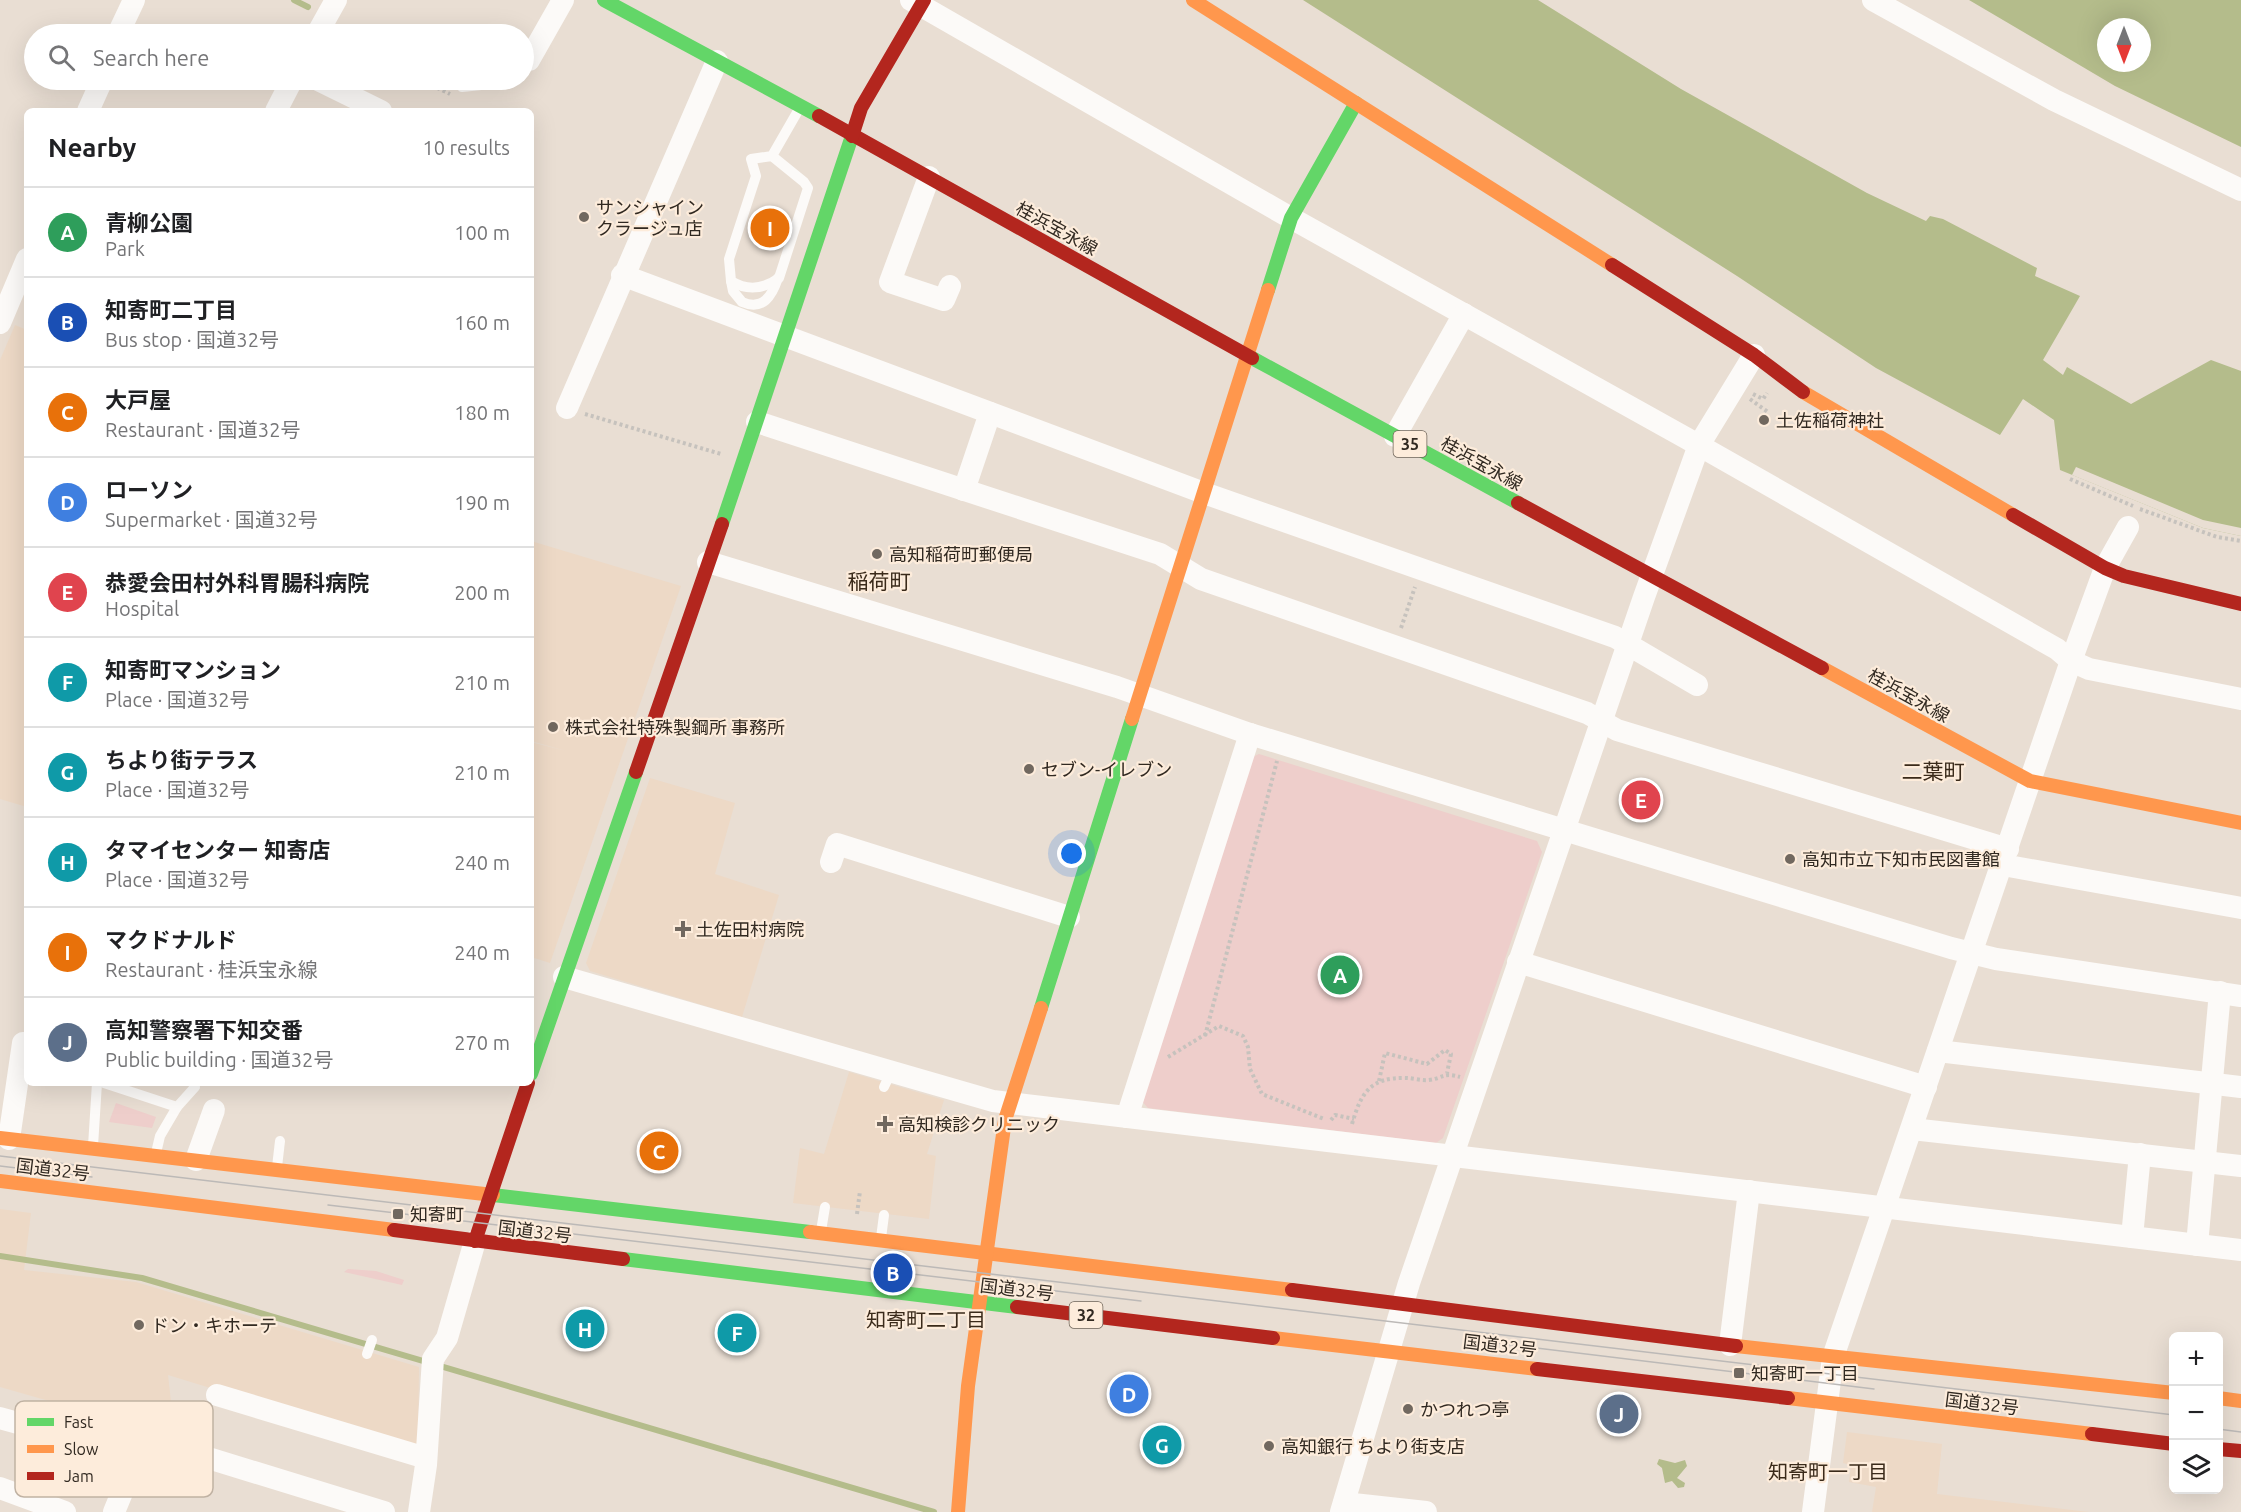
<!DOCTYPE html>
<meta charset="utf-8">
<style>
body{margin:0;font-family:Ubuntu,"Noto Sans JP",sans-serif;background:#f6f6f6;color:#202124}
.controls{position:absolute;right:18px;bottom:18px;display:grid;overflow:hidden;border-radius:9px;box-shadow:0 6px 24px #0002}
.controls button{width:54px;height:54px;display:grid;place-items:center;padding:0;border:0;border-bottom:2px solid #e0e0e0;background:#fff;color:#202124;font:30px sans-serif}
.compass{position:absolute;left:2097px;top:18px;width:54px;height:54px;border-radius:50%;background:#fff;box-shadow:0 6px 24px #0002;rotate:180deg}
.you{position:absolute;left:1072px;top:854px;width:21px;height:21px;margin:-15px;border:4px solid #fff;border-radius:50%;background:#1a73e8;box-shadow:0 0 0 9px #1a73e833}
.badge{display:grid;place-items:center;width:39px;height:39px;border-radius:50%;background:#ea580c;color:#fff;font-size:20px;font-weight:700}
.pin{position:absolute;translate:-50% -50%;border:3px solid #fff;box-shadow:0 2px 6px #0006}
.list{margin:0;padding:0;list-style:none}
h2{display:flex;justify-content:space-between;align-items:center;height:78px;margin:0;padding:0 24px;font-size:26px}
h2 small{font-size:20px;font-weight:400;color:#757577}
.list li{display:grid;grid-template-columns:39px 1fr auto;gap:18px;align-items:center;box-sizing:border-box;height:90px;padding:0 24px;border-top:2px solid #e0e0e0}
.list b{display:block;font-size:22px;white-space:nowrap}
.list p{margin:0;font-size:20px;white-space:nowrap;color:#757577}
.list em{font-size:20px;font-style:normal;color:#757577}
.icon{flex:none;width:33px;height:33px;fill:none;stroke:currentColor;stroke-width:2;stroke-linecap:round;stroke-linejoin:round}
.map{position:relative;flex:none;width:2241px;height:1512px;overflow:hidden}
.search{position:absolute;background:#fff;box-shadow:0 6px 24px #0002;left:24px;top:24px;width:510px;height:66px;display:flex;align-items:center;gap:15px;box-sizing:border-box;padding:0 21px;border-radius:33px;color:#757577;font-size:22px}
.panel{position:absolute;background:#fff;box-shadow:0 6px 24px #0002;left:24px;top:108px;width:510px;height:978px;border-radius:9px}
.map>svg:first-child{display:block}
.built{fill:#edd9c6}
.green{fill:#eececb}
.water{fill:#b4bc8b;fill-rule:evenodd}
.pier{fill:#e9ded3}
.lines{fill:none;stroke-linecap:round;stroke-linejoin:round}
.stream{stroke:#b4bc8b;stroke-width:6}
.path{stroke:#c6c2bd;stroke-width:4;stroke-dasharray:3 3;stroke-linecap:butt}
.lane{stroke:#fcfaf8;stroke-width:10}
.street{stroke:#fcfaf8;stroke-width:22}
.fast{stroke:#63d668;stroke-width:14}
.slow{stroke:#ff974d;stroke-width:14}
.jam{stroke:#b3261e;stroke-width:14}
.tram{stroke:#bcb9b7;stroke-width:1.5}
.poi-dot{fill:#71685f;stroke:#fdecdb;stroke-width:2}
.labels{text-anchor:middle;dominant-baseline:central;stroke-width:4.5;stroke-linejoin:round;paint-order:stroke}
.shield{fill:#fdecdb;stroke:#6e6459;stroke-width:1.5}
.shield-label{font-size:16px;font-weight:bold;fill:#312921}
.poi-label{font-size:18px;fill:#312921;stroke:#fdecdb;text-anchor:start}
.street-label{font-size:18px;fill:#312921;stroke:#fdecdb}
.neighbourhood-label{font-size:20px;fill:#3a2a1a;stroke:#fdecdb}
.quarter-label{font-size:21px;fill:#3a2a1a;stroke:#fdecdb}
.key{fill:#fdecdb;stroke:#c0b2a3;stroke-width:1.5}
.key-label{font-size:16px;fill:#312921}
</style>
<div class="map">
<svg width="2241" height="1512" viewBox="0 0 2241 1512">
<rect width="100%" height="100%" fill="#e9ded3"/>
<g class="built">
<polygon points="15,325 27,330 27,807 0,799 0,360"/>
<polygon points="531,541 681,586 550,963 531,957 531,742 566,751 531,741"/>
<polygon points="650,778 735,803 715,874 779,895 742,1017 590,971 586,963"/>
<polygon points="849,1072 944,1100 927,1154 936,1156 929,1219 793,1203 800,1148 824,1154"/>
<polygon points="0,1209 31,1213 24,1270 136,1282 419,1367 418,1452 168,1375 175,1437 0,1387"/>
<polygon points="1847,1432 1942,1444 1937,1494 2089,1512 1872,1512 1876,1487 1849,1482 1851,1465 1843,1463"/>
</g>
<g class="green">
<polygon points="1259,754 1537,841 1542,852 1443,1138 1436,1143 1148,1108 1140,1099 1250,758"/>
<polygon points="116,1103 156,1117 152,1128 109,1122"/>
<polygon points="348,1269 376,1271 404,1280 402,1285 344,1272"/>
</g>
<g class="water">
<polygon points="1303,0 1538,0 1681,89 1867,193 1926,221 1930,216 1943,219 2037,268 2035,276 2080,296 2043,360 2063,375 2067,367 2131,404 2211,360 2241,371 2241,536 2203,528 2060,470 2054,420 2023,399 2000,435 1876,368 1737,276"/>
<path d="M 1969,0 L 2241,0 L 2241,147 L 2115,86 ZM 2106,27 L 2142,27 L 2142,63 L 2106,63 Z"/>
<polygon points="1659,1459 1675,1463 1685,1460 1687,1466 1677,1478 1685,1483 1684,1487 1678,1488 1672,1481 1665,1483 1662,1468 1657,1464"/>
</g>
<polygon class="pier" points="2076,467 2203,520 2241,528 2241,536 2203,528 2072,475"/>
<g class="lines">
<g class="stream">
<polyline points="294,0 308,7"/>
<polyline points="0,1256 142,1278 934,1512"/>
</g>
<g class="path">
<polyline points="421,80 450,94"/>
<polyline points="1753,394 1763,399 1767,393"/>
<polyline points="1750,399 1768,412"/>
<polyline points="585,414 721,454"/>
<polyline points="2070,479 2133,506"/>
<polyline points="2140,509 2217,537 2241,541"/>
<polyline points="1401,628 1415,587"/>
<polyline points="1205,1036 1277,761"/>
<polyline points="1168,1057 1219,1026 1243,1036 1248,1047 1250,1069 1262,1094 1324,1119"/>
<polyline points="1379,1081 1385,1053 1427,1064 1445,1050 1451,1054 1447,1073"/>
<polyline points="1331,1120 1335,1115 1354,1119"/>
<path d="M 1352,1124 C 1361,1093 1370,1077 1406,1078 C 1413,1078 1422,1081 1429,1080 C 1444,1078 1443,1072 1460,1077"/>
<polyline points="857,1214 860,1191"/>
</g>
<g class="lane">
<polyline points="462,87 481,85 492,80"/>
<path d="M 772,156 L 804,182 L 808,188 L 779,278 C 764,289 747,291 731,281 L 729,259 L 756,176 L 751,159 L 772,156 L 799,109"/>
<path d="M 731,281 L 733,291 L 742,302 C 763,311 772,296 778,278"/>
<polyline points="104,1083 177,1107 160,1136 156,1153"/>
<polyline points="884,1087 891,1072"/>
<polyline points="177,1107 195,1087"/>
<polyline points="93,1146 97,1083"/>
<polyline points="277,1167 280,1141"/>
<polyline points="821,1231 825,1207"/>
<polyline points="881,1238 884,1215"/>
<polyline points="367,1354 372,1340"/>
</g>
<g class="street">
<polyline points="911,0 1291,218 1686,438 2057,649 2071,661 2089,669 2241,699"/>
<polyline points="1873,0 2054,100 2241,190"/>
<polyline points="118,34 134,0"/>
<polyline points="317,34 336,0"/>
<polyline points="529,60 563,0"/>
<polyline points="318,80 381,111"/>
<polyline points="88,111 102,80"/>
<polyline points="276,111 292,80"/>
<polyline points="929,177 890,282 944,300 950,286"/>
<polyline points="622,275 1204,493 1615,637 1697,685"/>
<polyline points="0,323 27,259"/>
<polyline points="567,408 717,61"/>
<polyline points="757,422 1160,554 1201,579 1587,713 1617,730 2008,849"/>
<polyline points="1395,436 1464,314"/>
<polyline points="964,490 990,413"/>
<polyline points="708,562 1117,687 1250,734 1951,948 1996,959 2241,996"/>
<polyline points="831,862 837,844 1069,917"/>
<polyline points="2003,865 2241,908"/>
<polyline points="1518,962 1926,1087"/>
<polyline points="564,977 993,1101 2241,1250"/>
<polyline points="1938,1051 2241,1087"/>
<polyline points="1127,1117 1250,734"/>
<polyline points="1912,1129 2241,1166"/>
<polyline points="9,1139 23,1043"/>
<polyline points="196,1160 214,1110"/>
<polyline points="2132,1237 2140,1154"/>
<polyline points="2197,1245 2220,992"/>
<polyline points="1730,1345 1749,1191"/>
<polyline points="217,1395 426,1458"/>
<polyline points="0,1418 137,1456 114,1512"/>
<polyline points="192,1453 384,1512"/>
<polyline points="137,1456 159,1461"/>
<polyline points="0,1488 65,1512"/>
<polyline points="1344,1503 1426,1512"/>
<polyline points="419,1512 426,1465 433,1359 447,1338 475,1241"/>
<polyline points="1341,1512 1409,1283 1644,597 1699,445 1754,355"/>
<polyline points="1813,1512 1833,1357 2071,661 2105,568 2128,527"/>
</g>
<g class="fast">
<polyline points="604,0 819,116"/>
<polyline points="1268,290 1291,218 1356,103"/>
<polyline points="1252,358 1518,503"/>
<polyline points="722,524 852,136"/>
<polyline points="1041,1008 1132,719"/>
<polyline points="531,1074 636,772"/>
<polyline points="493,1195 810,1232"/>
<polyline points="623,1259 1017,1307"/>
</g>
<g class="slow">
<polyline points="1193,0 1612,265"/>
<polyline points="1803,392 2013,515"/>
<polyline points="1822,668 2030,781 2241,823"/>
<polyline points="1132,719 1268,290"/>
<polyline points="0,1138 493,1195"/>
<polyline points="0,1181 394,1230"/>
<polyline points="810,1232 1292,1290"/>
<polyline points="1273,1338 1537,1369"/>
<polyline points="1736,1346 2174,1393"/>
<polyline points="1788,1398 2092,1434"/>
<polyline points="2218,1398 2241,1401"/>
<polyline points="958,1512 968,1386 1005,1120 1041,1008"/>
</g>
<g class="jam">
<polyline points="819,116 1252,358"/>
<polyline points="852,136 861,108 924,0"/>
<polyline points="1612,265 1754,355 1803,392"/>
<polyline points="1518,503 1822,668"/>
<polyline points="2013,515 2105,568 2124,576 2241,604"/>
<polyline points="636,772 722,524"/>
<polyline points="394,1230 623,1259"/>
<polyline points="475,1241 528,1083"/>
<polyline points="1292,1290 1736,1346"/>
<polyline points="1017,1307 1273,1338"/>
<polyline points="1537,1369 1788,1398"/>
<polyline points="2092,1434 2174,1444"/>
<polyline points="2218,1449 2241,1451"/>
</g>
<g class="tram">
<polyline points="0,1156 2174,1415"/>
<polyline points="0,1166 92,1177"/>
<polyline points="328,1205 1141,1301"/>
<polyline points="1496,1343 1874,1389"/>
<polyline points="2218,1429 2241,1432"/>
</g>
</g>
<g class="poi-dot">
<circle cx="584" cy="217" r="6"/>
<circle cx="1764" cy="420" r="6"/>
<circle cx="877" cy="554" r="6"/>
<circle cx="553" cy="727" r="6"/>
<circle cx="1029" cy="769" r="6"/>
<circle cx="1790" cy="859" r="6"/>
<path d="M680 920h6v6h6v6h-6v6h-6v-6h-6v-6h6z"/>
<path d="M882 1115h6v6h6v6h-6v6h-6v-6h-6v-6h6z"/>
<rect x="392" y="1208" width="12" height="12" rx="3"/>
<circle cx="139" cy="1325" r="6"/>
<rect x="1733" y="1367" width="12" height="12" rx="3"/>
<circle cx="1408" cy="1409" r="6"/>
<circle cx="1269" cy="1446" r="6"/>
</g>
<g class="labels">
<g class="shield">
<rect x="1393.5" y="431" width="33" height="26" rx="4.5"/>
<rect x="1069.5" y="1302" width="33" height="26" rx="4.5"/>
</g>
<g class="shield-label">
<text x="1410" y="444">35</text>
<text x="1086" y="1315">32</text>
</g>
<g class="poi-label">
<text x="596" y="207">サンシャイン<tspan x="596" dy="21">クラージュ店</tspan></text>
<text x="1776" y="420">土佐稲荷神社</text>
<text x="889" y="554">高知稲荷町郵便局</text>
<text x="565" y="727">株式会社特殊製鋼所 事務所</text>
<text x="1041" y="769">セブン-イレブン</text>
<text x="1802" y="859">高知市立下知市民図書館</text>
<text x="696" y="929">土佐田村病院</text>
<text x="898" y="1124">高知検診クリニック</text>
<text x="410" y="1214">知寄町</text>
<text x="151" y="1325">ドン・キホーテ</text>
<text x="1751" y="1373">知寄町一丁目</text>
<text x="1420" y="1409">かつれつ亭</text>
<text x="1281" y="1446">高知銀行 ちより街支店</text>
</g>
<g class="street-label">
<text transform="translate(1057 228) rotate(29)">桂浜宝永線</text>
<text transform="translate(1482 463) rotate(29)">桂浜宝永線</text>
<text transform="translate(1909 695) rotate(29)">桂浜宝永線</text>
<text transform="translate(53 1169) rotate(7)">国道32号</text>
<text transform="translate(535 1231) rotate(7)">国道32号</text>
<text transform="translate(1017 1289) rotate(7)">国道32号</text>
<text transform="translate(1500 1345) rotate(7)">国道32号</text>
<text transform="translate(1982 1403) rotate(7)">国道32号</text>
</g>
<g class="neighbourhood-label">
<text x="926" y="1319">知寄町二丁目</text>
<text x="1828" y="1471">知寄町一丁目</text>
</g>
<g class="quarter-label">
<text x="879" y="581">稲荷町</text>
<text x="1933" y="771">二葉町</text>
</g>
</g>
<rect x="15" y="1401" width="198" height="96" rx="9" class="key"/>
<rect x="27" y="1418" width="27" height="8" fill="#63d668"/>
<rect x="27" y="1445" width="27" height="8" fill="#ff974d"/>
<rect x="27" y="1472" width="27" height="8" fill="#b3261e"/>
<g class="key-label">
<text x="64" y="1428">Fast</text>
<text x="64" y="1455">Slow</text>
<text x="64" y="1482">Jam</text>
</g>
</svg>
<div class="controls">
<button>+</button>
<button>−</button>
<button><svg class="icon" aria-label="layers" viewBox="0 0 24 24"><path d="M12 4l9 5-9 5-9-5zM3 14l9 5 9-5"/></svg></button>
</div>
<svg class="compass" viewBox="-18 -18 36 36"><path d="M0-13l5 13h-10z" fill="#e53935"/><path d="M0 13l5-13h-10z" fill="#757577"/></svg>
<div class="you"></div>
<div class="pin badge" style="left:1340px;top:975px;background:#2e9e5b">A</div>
<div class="pin badge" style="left:893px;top:1273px;background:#1a4fb4">B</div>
<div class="pin badge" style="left:659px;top:1151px;background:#e8710a">C</div>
<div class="pin badge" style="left:1129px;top:1394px;background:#3f7fe0">D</div>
<div class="pin badge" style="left:1641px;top:800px;background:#e0444e">E</div>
<div class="pin badge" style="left:737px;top:1333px;background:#0f9aa8">F</div>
<div class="pin badge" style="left:1162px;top:1445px;background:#0f9aa8">G</div>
<div class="pin badge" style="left:585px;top:1329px;background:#0f9aa8">H</div>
<div class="pin badge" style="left:770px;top:228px;background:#e8710a">I</div>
<div class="pin badge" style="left:1619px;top:1414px;background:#5c6f8a">J</div>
<div class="search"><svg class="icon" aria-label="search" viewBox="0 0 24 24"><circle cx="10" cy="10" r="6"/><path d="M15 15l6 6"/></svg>Search here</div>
<section class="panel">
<h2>Nearby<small>10 results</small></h2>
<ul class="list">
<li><span class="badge" style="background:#2e9e5b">A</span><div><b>青柳公園</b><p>Park</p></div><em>100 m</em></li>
<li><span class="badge" style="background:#1a4fb4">B</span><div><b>知寄町二丁目</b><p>Bus stop · 国道32号</p></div><em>160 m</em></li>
<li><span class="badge" style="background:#e8710a">C</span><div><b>大戸屋</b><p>Restaurant · 国道32号</p></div><em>180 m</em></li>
<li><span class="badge" style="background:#3f7fe0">D</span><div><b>ローソン</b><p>Supermarket · 国道32号</p></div><em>190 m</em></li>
<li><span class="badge" style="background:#e0444e">E</span><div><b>恭愛会田村外科胃腸科病院</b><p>Hospital</p></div><em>200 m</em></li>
<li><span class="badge" style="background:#0f9aa8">F</span><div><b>知寄町マンション</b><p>Place · 国道32号</p></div><em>210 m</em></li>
<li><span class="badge" style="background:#0f9aa8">G</span><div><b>ちより街テラス</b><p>Place · 国道32号</p></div><em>210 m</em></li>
<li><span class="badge" style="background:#0f9aa8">H</span><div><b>タマイセンター 知寄店</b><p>Place · 国道32号</p></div><em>240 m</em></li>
<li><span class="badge" style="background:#e8710a">I</span><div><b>マクドナルド</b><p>Restaurant · 桂浜宝永線</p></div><em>240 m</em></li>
<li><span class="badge" style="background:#5c6f8a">J</span><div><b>高知警察署下知交番</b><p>Public building · 国道32号</p></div><em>270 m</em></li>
</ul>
</section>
</div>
